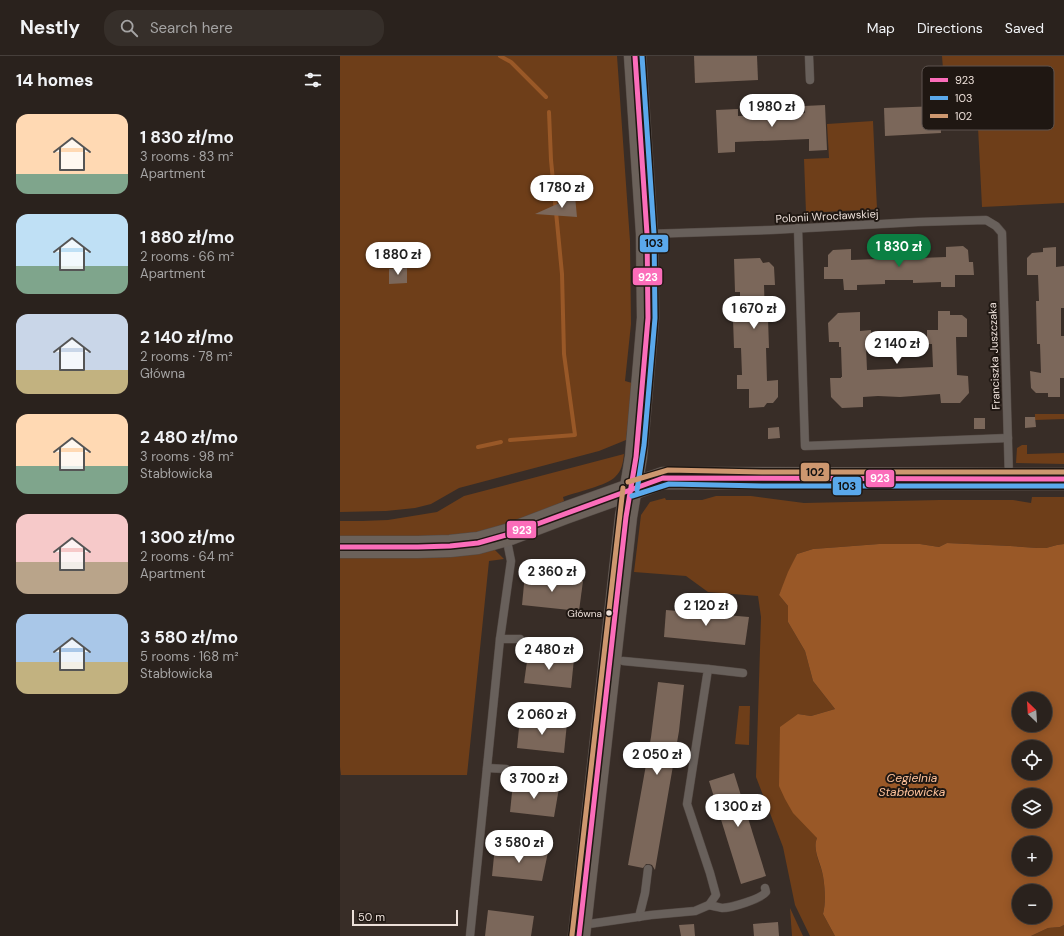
<!DOCTYPE html>
<html lang="en">
<head>
<meta charset="utf-8">
<style>
	:root { --surface:#2a221d; --page:#362f2a; --text:#f1f3f6; --muted:#a5a4a4; --line:#463f3b; --accent:#0b8043 }
	body { margin:0; font-family:"DM Sans",sans-serif; background:var(--page); color:var(--text); height:100vh; display:flex; flex-direction:column; font-size:15px; white-space:nowrap }
	* { box-sizing:border-box; margin:0 }
	p { font-size:13px; color:var(--muted) }
	.icon { flex:none; width:22px; height:22px; fill:none; stroke:currentColor; stroke-width:2; stroke-linecap:round; stroke-linejoin:round }
	.map { position:relative; flex:1; overflow:hidden }
	.drawer { display:flex; flex-direction:column; background:var(--surface); width:340px }
	.drawer>* { flex:none }
	.needle { width:26px; rotate:335deg }
	.controls { position:absolute; left:672px; top:636px; display:grid; gap:8px }
	.controls a { display:grid; place-items:center; width:40px; height:40px; border-radius:50%; background:var(--surface); box-shadow:0 2px 10px #0003,0 0 0 1px var(--line); font-size:20px }
	.scale { position:absolute; left:12px; bottom:10px; width:106px; box-sizing:border-box; padding-left:4px; border:2px solid #ede0d9; border-top:0; font-size:11px; line-height:14px; white-space:nowrap; color:#ede0d9; -webkit-text-stroke:3px #1f1712; paint-order:stroke }
	.price { position:absolute; translate:-50% -34px; padding:0 9px; border-radius:14px; background:#fff; color:#222; font-size:13px; line-height:26px; filter:drop-shadow(0 1px 2px #0008) }
	.price::after { content:''; position:absolute; left:50%; top:24px; width:12px; height:9px; margin-left:-6px; background:inherit; clip-path:polygon(0 0,100% 0,50% 100%) }
	.price.active { background:var(--accent); color:#fff }
	ul { padding:0; list-style:none }
	li { display:flex; align-items:center; gap:12px; height:100px; padding:0 16px }
	li span { display:grid; place-items:center; flex:none; width:112px; height:80px; border-radius:12px; color:#555 }
	li>.icon { margin-inline-start:auto }
	span .icon { width:48px; height:48px; fill:#fffc; stroke-width:1 }
	li b { font-size:17px }
	h2 { display:flex; justify-content:space-between; align-items:center; height:48px; padding:0 16px; font-size:17px }
	header { display:flex; align-items:center; gap:24px; box-sizing:border-box; height:56px; padding:0 20px; background:var(--surface); border-bottom:1px solid var(--line) }
	header strong { font-size:19px }
	nav { display:flex; gap:22px; margin-inline-start:auto; font-size:14px }
	.search { width:280px; height:36px; background:var(--page); display:flex; align-items:center; gap:10px; box-sizing:border-box; padding:0 14px; border-radius:16px; color:var(--muted); font-size:15px }
	main { display:flex; flex:1; min-height:0 }
	.map>svg:first-child { display:block }
	.green { fill:#6e3e19 }
	.water { fill:#995827; fill-rule:evenodd }
	.lines { fill:none; stroke-linecap:round; stroke-linejoin:round }
	.stream { stroke:#995827; stroke-width:4 }
	.building { fill:#7b675a }
	.lane-casing { stroke:#544a45; stroke-width:9 }
	.secondary-casing { stroke:#544a45; stroke-width:23 }
	.lane { stroke:#68605b; stroke-width:8 }
	.secondary { stroke:#6b615a; stroke-width:22 }
	.bus-1-casing { stroke:#1f1712; stroke-width:8 }
	.bus-2-casing { stroke:#1f1712; stroke-width:8 }
	.bus-3-casing { stroke:#1f1712; stroke-width:8 }
	.bus-1 { stroke:#fb6dba; stroke-width:5 }
	.bus-2 { stroke:#5aa8eb; stroke-width:5 }
	.bus-3 { stroke:#cd976f; stroke-width:5 }
	.bus-dot { fill:#ede0d9; stroke:#1f1712; stroke-width:1.5 }
	.labels { text-anchor:middle; stroke-width:4; stroke-linejoin:round; paint-order:stroke }
	.bus-label { font-size:10px; fill:#ede0d9; stroke:#1f1712; text-anchor:end }
	.street-label { font-size:11px; fill:#ede0d9; stroke:#1f1712 }
	.water-label { font-size:12px; font-style:italic; fill:#ffc39c; stroke:#1f1712 }
	.key { fill:#1f1712; stroke:#5d534e; stroke-width:1 }
	.key-label { font-size:11px; fill:#ede0d9 }
	.line-badge { stroke:#1f1712; stroke-width:1.5 }
	.badge-label { font-size:11px; text-anchor:middle; font-weight:bold; fill:#fff }
	.pale-badge-label { font-size:11px; text-anchor:middle; font-weight:bold; fill:#111 }
</style>
</head>
<body>
<header>
<strong>Nestly</strong>
<div class="search"><svg class="icon" aria-label="search" viewBox="0 0 24 24"><circle cx="10" cy="10" r="6"/><path d="M15 15l6 6"/></svg>Search here</div>
<nav><a>Map</a><a>Directions</a><a>Saved</a></nav>
</header>
<main>
<section class="drawer">
<h2>14 homes<svg class="icon" aria-label="filters" viewBox="0 0 24 24"><path d="M4 7h16M4 17h16"/><circle cx="9" cy="7" r="2"/><circle cx="15" cy="17" r="2"/></svg></h2>
<ul>
<li><span style="background:linear-gradient(#ffd9b3 75%,#7fa58c 0)"><svg class="icon" aria-label="home" viewBox="0 0 24 24"><path d="M3 11l9-7 9 7M6 9v11h12V9"/></svg></span><div><b>1 830 zł/mo</b><p>3 rooms · 83 m²</p><p>Apartment</p></div></li>
<li><span style="background:linear-gradient(#bfe0f5 65%,#7fa58c 0)"><svg class="icon" aria-label="home" viewBox="0 0 24 24"><path d="M3 11l9-7 9 7M6 9v11h12V9"/></svg></span><div><b>1 880 zł/mo</b><p>2 rooms · 66 m²</p><p>Apartment</p></div></li>
<li><span style="background:linear-gradient(#c9d6e8 70%,#c2b280 0)"><svg class="icon" aria-label="home" viewBox="0 0 24 24"><path d="M3 11l9-7 9 7M6 9v11h12V9"/></svg></span><div><b>2 140 zł/mo</b><p>2 rooms · 78 m²</p><p>Główna</p></div></li>
<li><span style="background:linear-gradient(#ffd9b3 65%,#7fa58c 0)"><svg class="icon" aria-label="home" viewBox="0 0 24 24"><path d="M3 11l9-7 9 7M6 9v11h12V9"/></svg></span><div><b>2 480 zł/mo</b><p>3 rooms · 98 m²</p><p>Stabłowicka</p></div></li>
<li><span style="background:linear-gradient(#f6c9c9 60%,#b9a48a 0)"><svg class="icon" aria-label="home" viewBox="0 0 24 24"><path d="M3 11l9-7 9 7M6 9v11h12V9"/></svg></span><div><b>1 300 zł/mo</b><p>2 rooms · 64 m²</p><p>Apartment</p></div></li>
<li><span style="background:linear-gradient(#a9c7e8 60%,#c2b280 0)"><svg class="icon" aria-label="home" viewBox="0 0 24 24"><path d="M3 11l9-7 9 7M6 9v11h12V9"/></svg></span><div><b>3 580 zł/mo</b><p>5 rooms · 168 m²</p><p>Stabłowicka</p></div></li>
</ul>
</section>
<div class="map">
<svg width="724" height="880" viewBox="0 0 724 880">
	<rect width="100%" height="100%" fill="#382d27"/>
	<g class="green">
		<polygon points="0,0 277,0 290,185 291,268 285,325 292,327 286,384 259,395 119,432 91,448 75,452 46,455 0,456"/>
		<polygon points="602,0 724,0 724,147 642,151 637,51 612,43 604,26"/>
		<polygon points="533,65 537,153 466,157 464,103 489,102 487,68"/>
		<polygon points="695,358 724,358 724,363 695,364"/>
		<polygon points="682,389 687,389 687,398 724,397 724,408 676,407 677,392"/>
		<path d="M284 398C283 406 282 415 275 421 268 429 234 437 223 441L224 445 154 478 0 485V465H22L48 464 97 456 124 440Z"/>
		<path d="M376 440H411L464 447 600 444H673L691 447 692 441H724V488L717 489 706 492H697L670 490 607 487 599 491 580 488H539L500 491 473 493 457 498 439 539 448 550V566L465 595 473 625 495 653 471 660 458 658 477 782C472 794 481 808 483 820 485 832 486 847 483 858L495 880H470L455 849 443 791 416 721 421 561 418 540 368 536 346 520 294 516 301 459 310 446 325 442 326 444H362Z"/>
		<polygon points="152,491 164,503 149,505 127,719 1,719 0,711 0,497"/>
		<polygon points="399,650 410,650 409,689 395,688"/>
		<polygon points="450,852 463,880 452,880"/>
		<polygon points="724,869 724,880 691,880 708,872 720,871"/>
	</g>
	<path class="water" d="M607 487 670 490 697 492H706L717 489 724 488V869L720 871 708 872 691 880H495L483 858C486 847 485 832 483 820 481 807 472 794 477 782L453 757 445 743 439 730 440 671 458 658 471 660 495 653 473 625 465 595 448 566V550L439 539 448 516 457 498 473 493 500 491 539 488H580L599 491ZM679 643H705V669H679ZM679 691H705V717H679ZM679 739H705V765H679ZM679 787H705V813H679ZM679 835H705V861H679Z"/>
	<g class="lines">
		<g class="stream">
			<polyline points="160,0 171,6 206,41"/>
			<polyline points="170,384 235,379 224,298 222,218 211,104 209,56"/>
			<polyline points="138,391 161,386"/>
		</g>
	</g>
	<g class="building">
		<polygon points="354,0 417,0 418,24 355,27"/>
		<polygon points="485,49 487,94 469,95 469,83 395,86 395,96 378,97 376,54 398,53 398,60 419,59 429,51 434,51 444,58 465,57 464,50"/>
		<polygon points="600,50 601,77 545,80 544,52"/>
		<polygon points="235,140 237,161 195,158"/>
		<polygon points="623,190 628,194 629,206 633,206 634,219 615,219 615,231 601,231 601,226 573,227 573,224 545,224 545,228 517,229 517,234 504,234 503,223 484,223 484,211 488,211 488,199 493,194 511,193 511,204 537,203 537,200 580,199 580,202 606,201 606,191"/>
		<polygon points="716,191 716,211 724,210 724,252 721,252 721,280 724,280 724,322 720,322 720,341 708,341 708,337 696,337 691,332 690,315 701,317 700,288 697,288 696,245 699,245 698,219 687,219 687,202 692,197 703,196 703,192"/>
		<polygon points="420,202 423,207 429,206 434,211 435,229 424,229 425,262 428,262 429,292 426,292 427,325 438,324 438,341 433,347 427,347 424,351 409,352 409,333 397,333 397,319 402,319 401,292 394,292 393,263 400,262 400,236 395,236 394,203"/>
		<polygon points="67,212 67,227 49,228 49,213"/>
		<polygon points="598,255 610,255 610,259 622,259 627,263 627,281 616,281 617,319 628,320 629,337 620,347 601,347 600,338 560,341 538,340 523,341 523,351 502,352 491,341 490,322 501,322 501,321 502,321 501,291 499,291 499,286 489,286 488,267 498,257 520,256 520,275 531,274 532,291 526,291 527,314 593,311 592,288 587,288 587,274 598,274"/>
		<polygon points="685,361 695,361 696,371 685,372"/>
		<rect x="634" y="362" width="11" height="11"/>
		<polygon points="439,371 440,382 428,383 428,372"/>
		<polygon points="185,518 243,525 239,555 182,549"/>
		<polygon points="326,554 409,561 405,589 324,581"/>
		<polygon points="188,598 234,603 231,632 184,627"/>
		<polygon points="318,626 344,629 339,675 315,814 312,809 309,808 306,808 303,812 288,809 311,681"/>
		<polygon points="180,662 227,667 224,697 177,692"/>
		<polygon points="394,717 426,820 401,828 369,725"/>
		<polygon points="173,727 219,732 214,761 170,756"/>
		<polygon points="155,790 208,796 202,825 152,820"/>
		<polygon points="148,854 194,860 191,880 145,880"/>
		<polygon points="438,866 439,880 414,880 413,868"/>
		<polygon points="354,868 355,880 341,880 339,869"/>
	</g>
	<g class="lines">
		<defs>
			<g id="lane">
				<polyline points="469,0 470,24"/>
				<polyline points="458,172 465,390 668,382"/>
				<polyline points="308,178 431,174 578,166 646,164 656,170 662,177 669,422"/>
				<polyline points="160,583 180,583"/>
				<polyline points="368,613 403,617"/>
				<polyline points="147,712 166,713"/>
				<path d="M369 849C373 850 378 851 382 852 391 852 421 843 426 836L425 832"/>
				<polyline points="299,861 305,837 308,813"/>
				<polyline points="242,869 311,859 355,855 369,849 376,839 370,817 347,748 368,613 283,605"/>
				<polyline points="130,880 160,583 171,505 166,480"/>
			</g>
			<g id="secondary">
				<polyline points="0,491 78,491 110,490 138,487 170,478 225,457 323,422 724,423"/>
				<polyline points="239,880 286,461 296,401 308,262 307,178 295,0"/>
			</g>
		</defs>
		<use href="#lane" class="lane-casing"/>
		<use href="#secondary" class="secondary-casing"/>
		<use href="#lane" class="lane"/>
		<use href="#secondary" class="secondary"/>
		<defs>
			<g id="bus-1">
				<polyline points="0,491 78,491 110,490 138,487 170,478 323,422 724,423"/>
				<polyline points="239,880 286,461 296,401 308,262 307,178 295,0"/>
			</g>
			<g id="bus-2">
				<polyline points="297,434 304,389 315,262 314,178 302,0"/>
				<polyline points="292,440 329,428 422,430 724,430"/>
			</g>
			<g id="bus-3">
				<polyline points="288,426 328,414 422,416 724,416"/>
				<polyline points="232,879 283,432"/>
			</g>
		</defs>
		<use href="#bus-1" class="bus-1-casing"/>
		<use href="#bus-2" class="bus-2-casing"/>
		<use href="#bus-3" class="bus-3-casing"/>
		<use href="#bus-1" class="bus-1"/>
		<use href="#bus-2" class="bus-2"/>
		<use href="#bus-3" class="bus-3"/>
	</g>
	<circle class="bus-dot" cx="269" cy="557" r="3.5"/>
	<g class="labels">
		<g class="bus-label">
			<text x="262" y="561">Główna</text>
		</g>
		<g class="street-label">
			<text transform="translate(487 160) rotate(-3)" y="4">Polonii Wrocławskiej</text>
			<text transform="translate(654 300) rotate(-92)" y="4">Franciszka Juszczaka</text>
		</g>
		<g class="water-label">
			<text x="572" y="726">Cegielnia<tspan x="572" dy="14">Stabłowicka</tspan></text>
		</g>
	</g>
	<rect x="582" y="10" width="132" height="64" rx="6" class="key"/>
	<rect x="590" y="22" width="18" height="4" fill="#fb6dba"/>
	<rect x="590" y="40" width="18" height="4" fill="#5aa8eb"/>
	<rect x="590" y="58" width="18" height="4" fill="#cd976f"/>
	<g class="key-label">
		<text x="615" y="28">923</text>
		<text x="615" y="46">103</text>
		<text x="615" y="64">102</text>
	</g>
	<g class="line-badge">
		<rect x="299" y="178" width="30" height="19" rx="4" fill="#5aa8eb"/>
		<rect x="292" y="211" width="31" height="19" rx="4" fill="#fb6dba"/>
		<rect x="460" y="406" width="30" height="20" rx="4" fill="#cd976f"/>
		<rect x="525" y="413" width="30" height="19" rx="4" fill="#fb6dba"/>
		<rect x="492" y="420" width="30" height="20" rx="4" fill="#5aa8eb"/>
		<rect x="166" y="464" width="31" height="19" rx="4" fill="#fb6dba"/>
	</g>
	<g class="badge-label">
		<text x="308" y="225">923</text>
		<text x="540" y="426">923</text>
		<text x="182" y="478">923</text>
	</g>
	<g class="pale-badge-label">
		<text x="314" y="191">103</text>
		<text x="475" y="420">102</text>
		<text x="507" y="434">103</text>
	</g>
</svg>
<div class="controls">
<a><svg class="needle" viewBox="-14 -14 28 28"><path d="M0-13l5 13h-10z" fill="#e53935"/><path d="M0 13l5-13h-10z" fill="#a5a4a4"/></svg></a>
<a><svg class="icon" aria-label="locate" viewBox="0 0 24 24"><circle cx="12" cy="12" r="6"/><path d="M12 2v4M12 18v4M2 12h4M18 12h4"/></svg></a>
<a><svg class="icon" aria-label="layers" viewBox="0 0 24 24"><path d="M12 4l9 5-9 5-9-5zM3 14l9 5 9-5"/></svg></a>
<a>+</a>
<a>−</a>
</div>
<div class="scale">50 m</div>
<b class="price" style="left:432px;top:72px">1 980 zł</b>
<b class="price" style="left:222px;top:153px">1 780 zł</b>
<b class="price active" style="left:559px;top:212px">1 830 zł</b>
<b class="price" style="left:58px;top:220px">1 880 zł</b>
<b class="price" style="left:414px;top:274px">1 670 zł</b>
<b class="price" style="left:557px;top:309px">2 140 zł</b>
<b class="price" style="left:212px;top:537px">2 360 zł</b>
<b class="price" style="left:366px;top:571px">2 120 zł</b>
<b class="price" style="left:209px;top:615px">2 480 zł</b>
<b class="price" style="left:202px;top:680px">2 060 zł</b>
<b class="price" style="left:317px;top:720px">2 050 zł</b>
<b class="price" style="left:194px;top:744px">3 700 zł</b>
<b class="price" style="left:398px;top:772px">1 300 zł</b>
<b class="price" style="left:179px;top:808px">3 580 zł</b>
</div>
</main>
</body>
</html>
